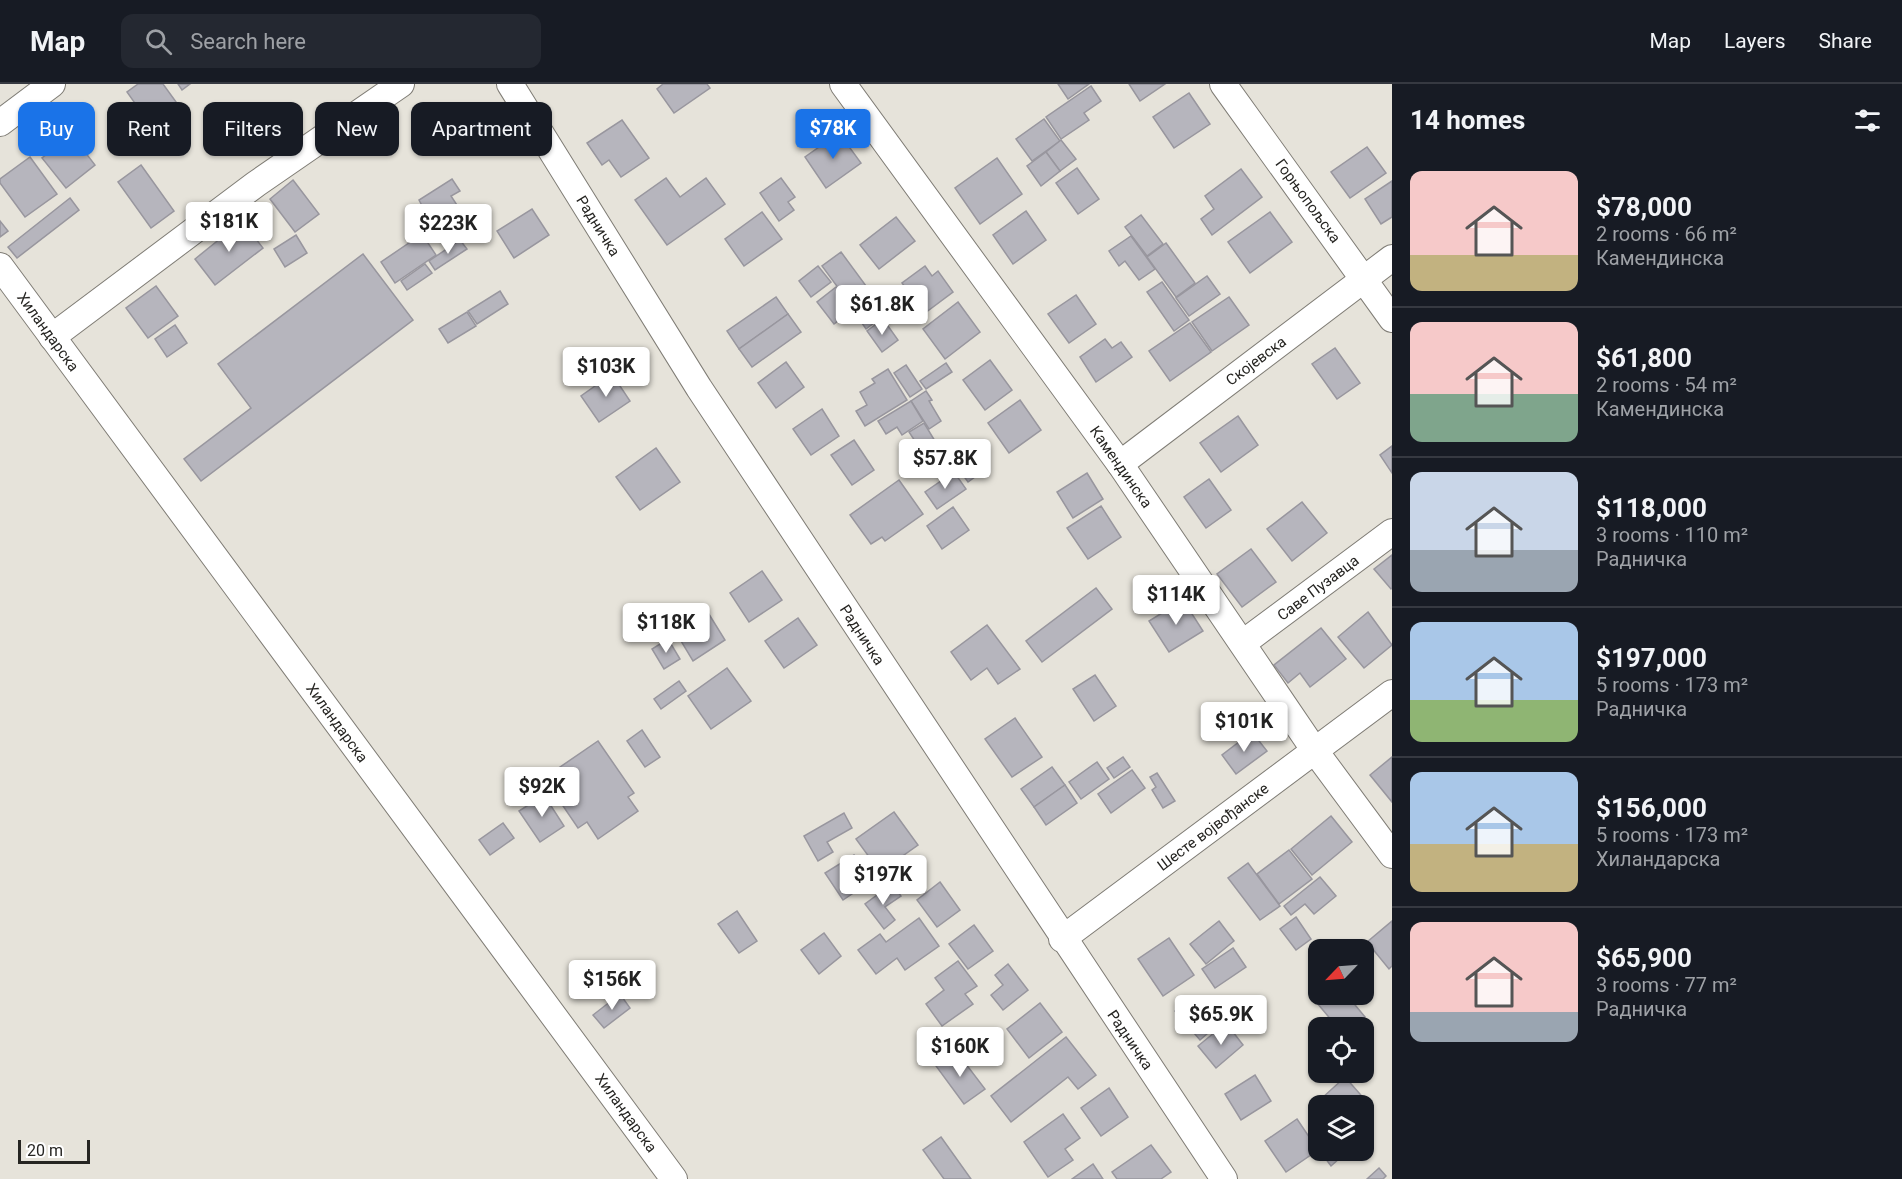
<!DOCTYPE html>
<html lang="en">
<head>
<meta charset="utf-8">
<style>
	:root { --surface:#171b24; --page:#242831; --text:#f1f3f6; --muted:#9ea1a6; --line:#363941; --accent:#1a73e8 }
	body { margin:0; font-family:Roboto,sans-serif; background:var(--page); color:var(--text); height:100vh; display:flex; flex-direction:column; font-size:22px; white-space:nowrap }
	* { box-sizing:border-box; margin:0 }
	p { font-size:20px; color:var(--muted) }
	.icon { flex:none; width:33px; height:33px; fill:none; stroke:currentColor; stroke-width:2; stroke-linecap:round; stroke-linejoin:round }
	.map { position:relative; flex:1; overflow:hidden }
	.drawer { display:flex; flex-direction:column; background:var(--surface); width:510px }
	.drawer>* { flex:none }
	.top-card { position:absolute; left:18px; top:18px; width:570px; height:54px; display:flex; gap:12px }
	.needle { width:39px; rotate:245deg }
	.buttons { position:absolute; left:1308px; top:855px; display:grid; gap:12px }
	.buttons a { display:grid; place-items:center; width:66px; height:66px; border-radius:12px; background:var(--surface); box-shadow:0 2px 4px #0004; font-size:30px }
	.scale { position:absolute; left:18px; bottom:15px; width:72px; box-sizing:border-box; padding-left:6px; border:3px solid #262522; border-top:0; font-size:16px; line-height:21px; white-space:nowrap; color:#262522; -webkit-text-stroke:4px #fff; paint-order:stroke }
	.price { position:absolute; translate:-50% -51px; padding:0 14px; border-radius:6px; background:#fff; color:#222; font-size:20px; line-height:39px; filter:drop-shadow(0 2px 3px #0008) }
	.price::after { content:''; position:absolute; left:50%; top:36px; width:18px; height:14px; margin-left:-9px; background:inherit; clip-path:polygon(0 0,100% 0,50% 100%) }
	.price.on { background:var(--accent); color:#fff }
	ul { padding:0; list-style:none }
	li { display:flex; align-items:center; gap:18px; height:150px; padding:0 18px }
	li+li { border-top:2px solid var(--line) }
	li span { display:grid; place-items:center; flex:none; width:168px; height:120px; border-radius:12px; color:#555 }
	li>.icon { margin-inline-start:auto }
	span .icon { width:72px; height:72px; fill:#fffc; stroke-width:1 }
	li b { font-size:26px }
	h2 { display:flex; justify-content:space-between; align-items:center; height:72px; padding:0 18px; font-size:26px }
	.pill { padding:0 21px; border-radius:12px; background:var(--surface); box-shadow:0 2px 4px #0004; font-size:21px; line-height:54px }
	.pill.on { background:var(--accent); color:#fff }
	header { display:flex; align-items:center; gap:36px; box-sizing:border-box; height:84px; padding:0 30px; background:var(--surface); border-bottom:2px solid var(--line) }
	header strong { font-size:28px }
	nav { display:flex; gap:33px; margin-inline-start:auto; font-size:21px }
	.search { width:420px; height:54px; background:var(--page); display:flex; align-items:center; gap:15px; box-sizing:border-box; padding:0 21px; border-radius:12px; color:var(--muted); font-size:22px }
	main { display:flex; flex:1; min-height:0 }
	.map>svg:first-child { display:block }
	.building { fill:#b6b5bd; stroke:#98969e; stroke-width:1.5 }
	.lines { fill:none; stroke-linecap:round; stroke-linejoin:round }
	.minor-casing { stroke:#7f7c75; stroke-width:28 }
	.minor { stroke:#fff; stroke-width:26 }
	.labels { text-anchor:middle; stroke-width:4.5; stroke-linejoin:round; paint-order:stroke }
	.street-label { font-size:15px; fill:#262522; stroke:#fff }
</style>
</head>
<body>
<header>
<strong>Map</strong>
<div class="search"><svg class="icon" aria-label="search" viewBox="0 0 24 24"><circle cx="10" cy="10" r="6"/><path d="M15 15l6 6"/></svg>Search here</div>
<nav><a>Map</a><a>Layers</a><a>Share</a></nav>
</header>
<main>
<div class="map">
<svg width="1392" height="1095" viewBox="0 0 1392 1095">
	<rect width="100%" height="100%" fill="#e6e3da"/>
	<g class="building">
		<polygon points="138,0 163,0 179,22 151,42 127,8"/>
		<polygon points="178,0 190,0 182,6"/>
		<polygon points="663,0 707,0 710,4 674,29 657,5"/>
		<polygon points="1058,0 1089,0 1068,15"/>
		<polygon points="1129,0 1165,0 1140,17"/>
		<polygon points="1091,2 1101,17 1084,29 1089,36 1061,55 1046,33"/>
		<polygon points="1189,9 1210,40 1174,64 1153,33"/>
		<polygon points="1044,35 1060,57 1032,77 1016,55"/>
		<polygon points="622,36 649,74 621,93 609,76 602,81 587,59"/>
		<polygon points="839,49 861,79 826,104 805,73"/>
		<polygon points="72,51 95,81 66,104 42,74"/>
		<polygon points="1061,56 1076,75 1060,87 1046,68"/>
		<polygon points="1367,63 1386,89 1350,114 1331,88"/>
		<polygon points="1046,68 1060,87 1041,102 1027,82"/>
		<polygon points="30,73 57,110 25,133 0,99 0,95"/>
		<polygon points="997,74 1022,110 980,140 955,104"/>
		<polygon points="141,81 174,127 151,144 118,98"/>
		<polygon points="1077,84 1099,115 1078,130 1056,99"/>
		<polygon points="1241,85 1262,113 1212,151 1201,135 1214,125 1205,112"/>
		<polygon points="666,94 680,113 706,94 725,120 667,161 635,116"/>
		<polygon points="781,94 795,113 788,118 794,126 779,137 760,109"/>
		<polygon points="452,95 460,107 451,112 468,138 440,155 419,116"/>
		<polygon points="293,96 319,130 295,148 270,115"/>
		<polygon points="1392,97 1392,133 1381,140 1365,115"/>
		<polygon points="70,114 79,126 17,174 8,163"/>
		<polygon points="532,125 549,151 514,174 497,147"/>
		<polygon points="1026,127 1046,156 1013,180 993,151"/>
		<polygon points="762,128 782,155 744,182 725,155"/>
		<polygon points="1270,128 1292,158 1250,189 1228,158"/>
		<polygon points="1141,131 1163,160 1147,172 1125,143"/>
		<polygon points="896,133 915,157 879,185 860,161"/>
		<polygon points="0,137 8,147 0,153"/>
		<polygon points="242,137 263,164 215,201 195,175"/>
		<polygon points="422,150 436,171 395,199 381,178"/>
		<polygon points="296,151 307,169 285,183 274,165"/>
		<polygon points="1131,152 1155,185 1139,196 1125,177 1119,182 1109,167"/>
		<polygon points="460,156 467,165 435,186 429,177"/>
		<polygon points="1166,159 1195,199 1176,213 1147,173"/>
		<polygon points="841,168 872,210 853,224 822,182"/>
		<polygon points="363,170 413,236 201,397 184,375 251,324 218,280"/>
		<polygon points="425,180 432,189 407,206 401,197"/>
		<polygon points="818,182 831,198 811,213 799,197"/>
		<polygon points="925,182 932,192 938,187 953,208 921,232 909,217 913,214 902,199"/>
		<polygon points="1207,192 1220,210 1189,232 1176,214"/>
		<polygon points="1162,198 1189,236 1174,247 1147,208"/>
		<polygon points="156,202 178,232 148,254 126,224"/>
		<polygon points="836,203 853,226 834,240 817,218"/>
		<polygon points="500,207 508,220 477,240 468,227"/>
		<polygon points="877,208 891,226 866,245 853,226"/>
		<polygon points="1076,211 1096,240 1069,259 1048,230"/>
		<polygon points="776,213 788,230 739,265 727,247"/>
		<polygon points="1229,213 1249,241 1212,267 1192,238"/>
		<polygon points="958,218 980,248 945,275 923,245"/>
		<polygon points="467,228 476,242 448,259 439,245"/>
		<polygon points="788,230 801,248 752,283 739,265"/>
		<polygon points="883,235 898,256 882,268 867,247"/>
		<polygon points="1190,239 1211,268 1170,297 1149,267"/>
		<polygon points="175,241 187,259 167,273 155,255"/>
		<polygon points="1105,255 1112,264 1121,258 1132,273 1096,298 1080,273"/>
		<polygon points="1335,264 1360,299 1337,315 1312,280"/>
		<polygon points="990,276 1012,306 985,326 963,296"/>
		<polygon points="786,278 804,303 776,324 758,299"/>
		<polygon points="946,279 952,288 926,305 920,297"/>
		<polygon points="906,281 922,305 910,313 894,289"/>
		<polygon points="888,285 907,316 865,342 856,327 867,321 860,308 875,299 872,295"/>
		<polygon points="612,290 630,317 599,338 581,312"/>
		<polygon points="926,307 932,316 929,317 941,337 929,345 911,317"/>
		<polygon points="1020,316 1041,346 1009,369 988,339"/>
		<polygon points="911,317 923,337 902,351 897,343 886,350 878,337"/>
		<polygon points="822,325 839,352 811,371 793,345"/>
		<polygon points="1238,332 1258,361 1221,388 1200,359"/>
		<polygon points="924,339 938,362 924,371 909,348"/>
		<polygon points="854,356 874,386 852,401 831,371"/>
		<polygon points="1392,362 1392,389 1380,371"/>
		<polygon points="656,364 680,398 640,426 616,393"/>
		<polygon points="970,368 983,387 968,398 954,379"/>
		<polygon points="954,388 966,405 937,425 925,408"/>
		<polygon points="1087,389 1103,415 1073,434 1057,408"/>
		<polygon points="1209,395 1231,426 1206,444 1184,413"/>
		<polygon points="899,396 923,430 885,457 882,453 871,460 850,431"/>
		<polygon points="1302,418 1327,449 1292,477 1267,445"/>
		<polygon points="1101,422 1121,453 1088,475 1067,444"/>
		<polygon points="953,423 969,446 942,465 927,442"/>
		<polygon points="1251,465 1276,498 1242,523 1217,490"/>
		<polygon points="1392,471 1392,504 1391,505 1374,485"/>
		<polygon points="762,487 782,516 749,538 730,509"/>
		<polygon points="1096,504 1112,525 1042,578 1026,557"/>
		<polygon points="1183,516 1203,547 1169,568 1149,537"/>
		<polygon points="707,527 725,556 693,577 675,547"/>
		<polygon points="1368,528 1392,561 1364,584 1338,553"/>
		<polygon points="798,534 817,561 784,584 765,557"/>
		<polygon points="987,541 1020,585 998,600 987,584 971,596 951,568"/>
		<polygon points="1321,544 1346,575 1310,603 1300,589 1288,599 1274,581"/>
		<polygon points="668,555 680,575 664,585 652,565"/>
		<polygon points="727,584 751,617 711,645 688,612"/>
		<polygon points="1095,591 1116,622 1094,637 1073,605"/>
		<polygon points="679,597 686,607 661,625 654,615"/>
		<polygon points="1015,634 1042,673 1012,693 985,655"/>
		<polygon points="642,646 660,673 645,683 627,657"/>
		<polygon points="1252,648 1267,667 1236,690 1222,671"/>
		<polygon points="598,657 634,709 628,713 638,727 598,755 587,738 578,744 544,694"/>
		<polygon points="1123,673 1130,683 1114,694 1107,684"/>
		<polygon points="1392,673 1392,718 1370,691"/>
		<polygon points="1097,678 1109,695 1081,715 1069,698"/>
		<polygon points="1052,683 1065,701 1034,723 1021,705"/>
		<polygon points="1132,686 1145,704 1111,729 1098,710"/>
		<polygon points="1157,689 1175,717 1163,724 1152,706 1156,703 1150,693"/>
		<polygon points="1065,701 1077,719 1046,741 1034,723"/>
		<polygon points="544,711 564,742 540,758 519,727"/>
		<polygon points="894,728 918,761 880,788 856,755"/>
		<polygon points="844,729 852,744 827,758 833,768 818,777 804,752"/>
		<polygon points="1331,732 1352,758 1312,791 1291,765"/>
		<polygon points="503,739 514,754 490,771 479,756"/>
		<polygon points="1289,766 1312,795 1279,820 1257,790"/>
		<polygon points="854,771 871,797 843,816 825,789"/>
		<polygon points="1248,779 1280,822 1260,836 1228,794"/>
		<polygon points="1320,793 1336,812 1314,830 1305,820 1291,831 1284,822"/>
		<polygon points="940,798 960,826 937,843 917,816"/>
		<polygon points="892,800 901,812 885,823 895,836 884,845 865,820"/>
		<polygon points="737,827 757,857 739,869 718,840"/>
		<polygon points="1296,833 1311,855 1296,866 1280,845"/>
		<polygon points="919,834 939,862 905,886 897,874 876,890 858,866 880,850 886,858"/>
		<polygon points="1219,837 1234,857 1206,880 1190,860"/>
		<polygon points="1392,837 1392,882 1389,885 1367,858"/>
		<polygon points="974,841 993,867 968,885 949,860"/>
		<polygon points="824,849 841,872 819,890 801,866"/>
		<polygon points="1169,854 1194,891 1163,912 1138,875"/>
		<polygon points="1233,864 1246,883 1215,904 1202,885"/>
		<polygon points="958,877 977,902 965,910 973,920 942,942 926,920 944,906 935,894"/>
		<polygon points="1008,880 1028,906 1003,926 991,911 1003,901 995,891"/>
		<polygon points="1318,908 1318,910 1346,910 1365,933 1353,944 1338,944 1312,913"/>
		<polygon points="620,910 630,924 604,944 593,931"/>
		<polygon points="1186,917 1200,934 1213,923 1223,936 1200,956 1175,927"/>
		<polygon points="1040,919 1062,948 1029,974 1007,945"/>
		<polygon points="1226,939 1243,961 1216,984 1198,962"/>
		<polygon points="1066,953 1096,991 1078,1005 1068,993 1011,1038 991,1012"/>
		<polygon points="956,967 985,1005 964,1020 936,982"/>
		<polygon points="1255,991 1271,1017 1241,1036 1225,1010"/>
		<polygon points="1345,993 1367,1018 1364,1022 1327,1022 1321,1015"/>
		<polygon points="1109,1004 1128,1033 1101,1052 1081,1024"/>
		<polygon points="1063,1030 1080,1054 1065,1065 1073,1076 1048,1093 1024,1058"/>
		<polygon points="1297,1035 1318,1066 1286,1088 1265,1057"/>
		<polygon points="941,1053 971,1095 944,1095 923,1066"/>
		<polygon points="1151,1061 1171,1088 1161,1095 1117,1095 1112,1088"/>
		<polygon points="1319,1066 1349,1066 1331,1082"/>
		<polygon points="1093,1080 1103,1095 1072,1095"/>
		<polygon points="1379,1084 1386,1092 1383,1095 1367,1095"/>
	</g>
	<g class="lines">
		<defs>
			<g id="minor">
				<polyline points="510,0 699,304 1224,1095"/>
				<polyline points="843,0 1120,380 1315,667 1392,771"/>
				<polyline points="1223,0 1392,235"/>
				<polyline points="0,39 52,0"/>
				<polyline points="0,182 674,1095"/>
				<polyline points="52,253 256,100 401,0"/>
				<polyline points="1120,380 1392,174"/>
				<polyline points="1243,559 1392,448"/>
				<polyline points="1062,855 1392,609"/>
			</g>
		</defs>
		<use href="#minor" class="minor-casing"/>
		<use href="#minor" class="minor"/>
	</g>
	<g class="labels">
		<g class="street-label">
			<text transform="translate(1308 117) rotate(54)" y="5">Горњопољска</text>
			<text transform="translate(598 142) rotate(58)" y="5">Радничка</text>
			<text transform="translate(48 248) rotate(54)" y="5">Хиландарска</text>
			<text transform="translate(1256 277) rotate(-37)" y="5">Скојевска</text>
			<text transform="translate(1121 383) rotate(55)" y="5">Камендинска</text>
			<text transform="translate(1318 504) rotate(-37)" y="5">Саве Пузавца</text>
			<text transform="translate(862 551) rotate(57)" y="5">Радничка</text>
			<text transform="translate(337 639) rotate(54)" y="5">Хиландарска</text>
			<text transform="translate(1213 743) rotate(-37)" y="5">Шесте војвођанске</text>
			<text transform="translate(1130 956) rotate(56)" y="5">Радничка</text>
			<text transform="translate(626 1029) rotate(54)" y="5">Хиландарска</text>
		</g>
	</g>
</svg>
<div class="buttons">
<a><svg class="needle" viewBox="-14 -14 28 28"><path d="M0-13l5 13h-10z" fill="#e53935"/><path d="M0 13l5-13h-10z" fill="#9ea1a6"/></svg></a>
<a><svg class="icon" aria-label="locate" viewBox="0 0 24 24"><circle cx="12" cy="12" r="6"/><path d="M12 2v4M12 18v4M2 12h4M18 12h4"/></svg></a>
<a><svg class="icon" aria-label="layers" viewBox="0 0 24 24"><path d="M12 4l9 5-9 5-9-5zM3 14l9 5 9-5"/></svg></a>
</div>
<div class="scale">20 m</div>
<b class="price on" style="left:833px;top:76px">$78K</b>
<b class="price" style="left:229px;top:169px">$181K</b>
<b class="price" style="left:448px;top:171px">$223K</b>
<b class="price" style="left:882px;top:252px">$61.8K</b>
<b class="price" style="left:606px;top:314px">$103K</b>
<b class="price" style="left:945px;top:406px">$57.8K</b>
<b class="price" style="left:1176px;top:542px">$114K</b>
<b class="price" style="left:666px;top:570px">$118K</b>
<b class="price" style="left:1244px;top:669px">$101K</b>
<b class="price" style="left:542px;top:734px">$92K</b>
<b class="price" style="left:883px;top:822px">$197K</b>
<b class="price" style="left:612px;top:927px">$156K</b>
<b class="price" style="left:1221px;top:962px">$65.9K</b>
<b class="price" style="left:960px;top:994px">$160K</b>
<div class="top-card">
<a class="pill on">Buy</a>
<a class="pill">Rent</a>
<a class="pill">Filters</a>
<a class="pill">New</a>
<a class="pill">Apartment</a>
</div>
</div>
<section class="drawer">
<h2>14 homes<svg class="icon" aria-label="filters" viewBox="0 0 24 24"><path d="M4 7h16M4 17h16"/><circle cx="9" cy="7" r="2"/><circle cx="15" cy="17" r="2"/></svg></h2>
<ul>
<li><span style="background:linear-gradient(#f6c9c9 70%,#c2b280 0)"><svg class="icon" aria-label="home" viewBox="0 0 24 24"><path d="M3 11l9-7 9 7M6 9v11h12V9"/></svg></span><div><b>$78,000</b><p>2 rooms · 66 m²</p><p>Камендинска</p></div></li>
<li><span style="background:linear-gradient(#f6c9c9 60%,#7fa58c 0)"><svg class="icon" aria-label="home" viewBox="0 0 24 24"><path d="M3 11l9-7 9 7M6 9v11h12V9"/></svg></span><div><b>$61,800</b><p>2 rooms · 54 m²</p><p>Камендинска</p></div></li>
<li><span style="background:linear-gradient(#c9d6e8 65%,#9aa5b1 0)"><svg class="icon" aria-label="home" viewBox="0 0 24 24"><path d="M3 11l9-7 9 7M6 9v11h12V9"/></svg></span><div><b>$118,000</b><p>3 rooms · 110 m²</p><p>Радничка</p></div></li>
<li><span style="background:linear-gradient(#a9c7e8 65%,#8fb573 0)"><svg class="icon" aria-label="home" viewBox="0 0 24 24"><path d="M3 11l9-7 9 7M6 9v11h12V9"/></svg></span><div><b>$197,000</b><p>5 rooms · 173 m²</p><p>Радничка</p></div></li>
<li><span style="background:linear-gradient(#a9c7e8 60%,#c2b280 0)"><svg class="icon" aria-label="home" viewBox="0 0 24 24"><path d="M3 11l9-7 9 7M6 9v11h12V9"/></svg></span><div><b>$156,000</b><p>5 rooms · 173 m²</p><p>Хиландарска</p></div></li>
<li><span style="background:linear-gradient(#f6c9c9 75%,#9aa5b1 0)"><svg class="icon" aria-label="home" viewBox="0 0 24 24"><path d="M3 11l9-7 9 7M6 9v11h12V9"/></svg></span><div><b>$65,900</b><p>3 rooms · 77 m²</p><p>Радничка</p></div></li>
</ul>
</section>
</main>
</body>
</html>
